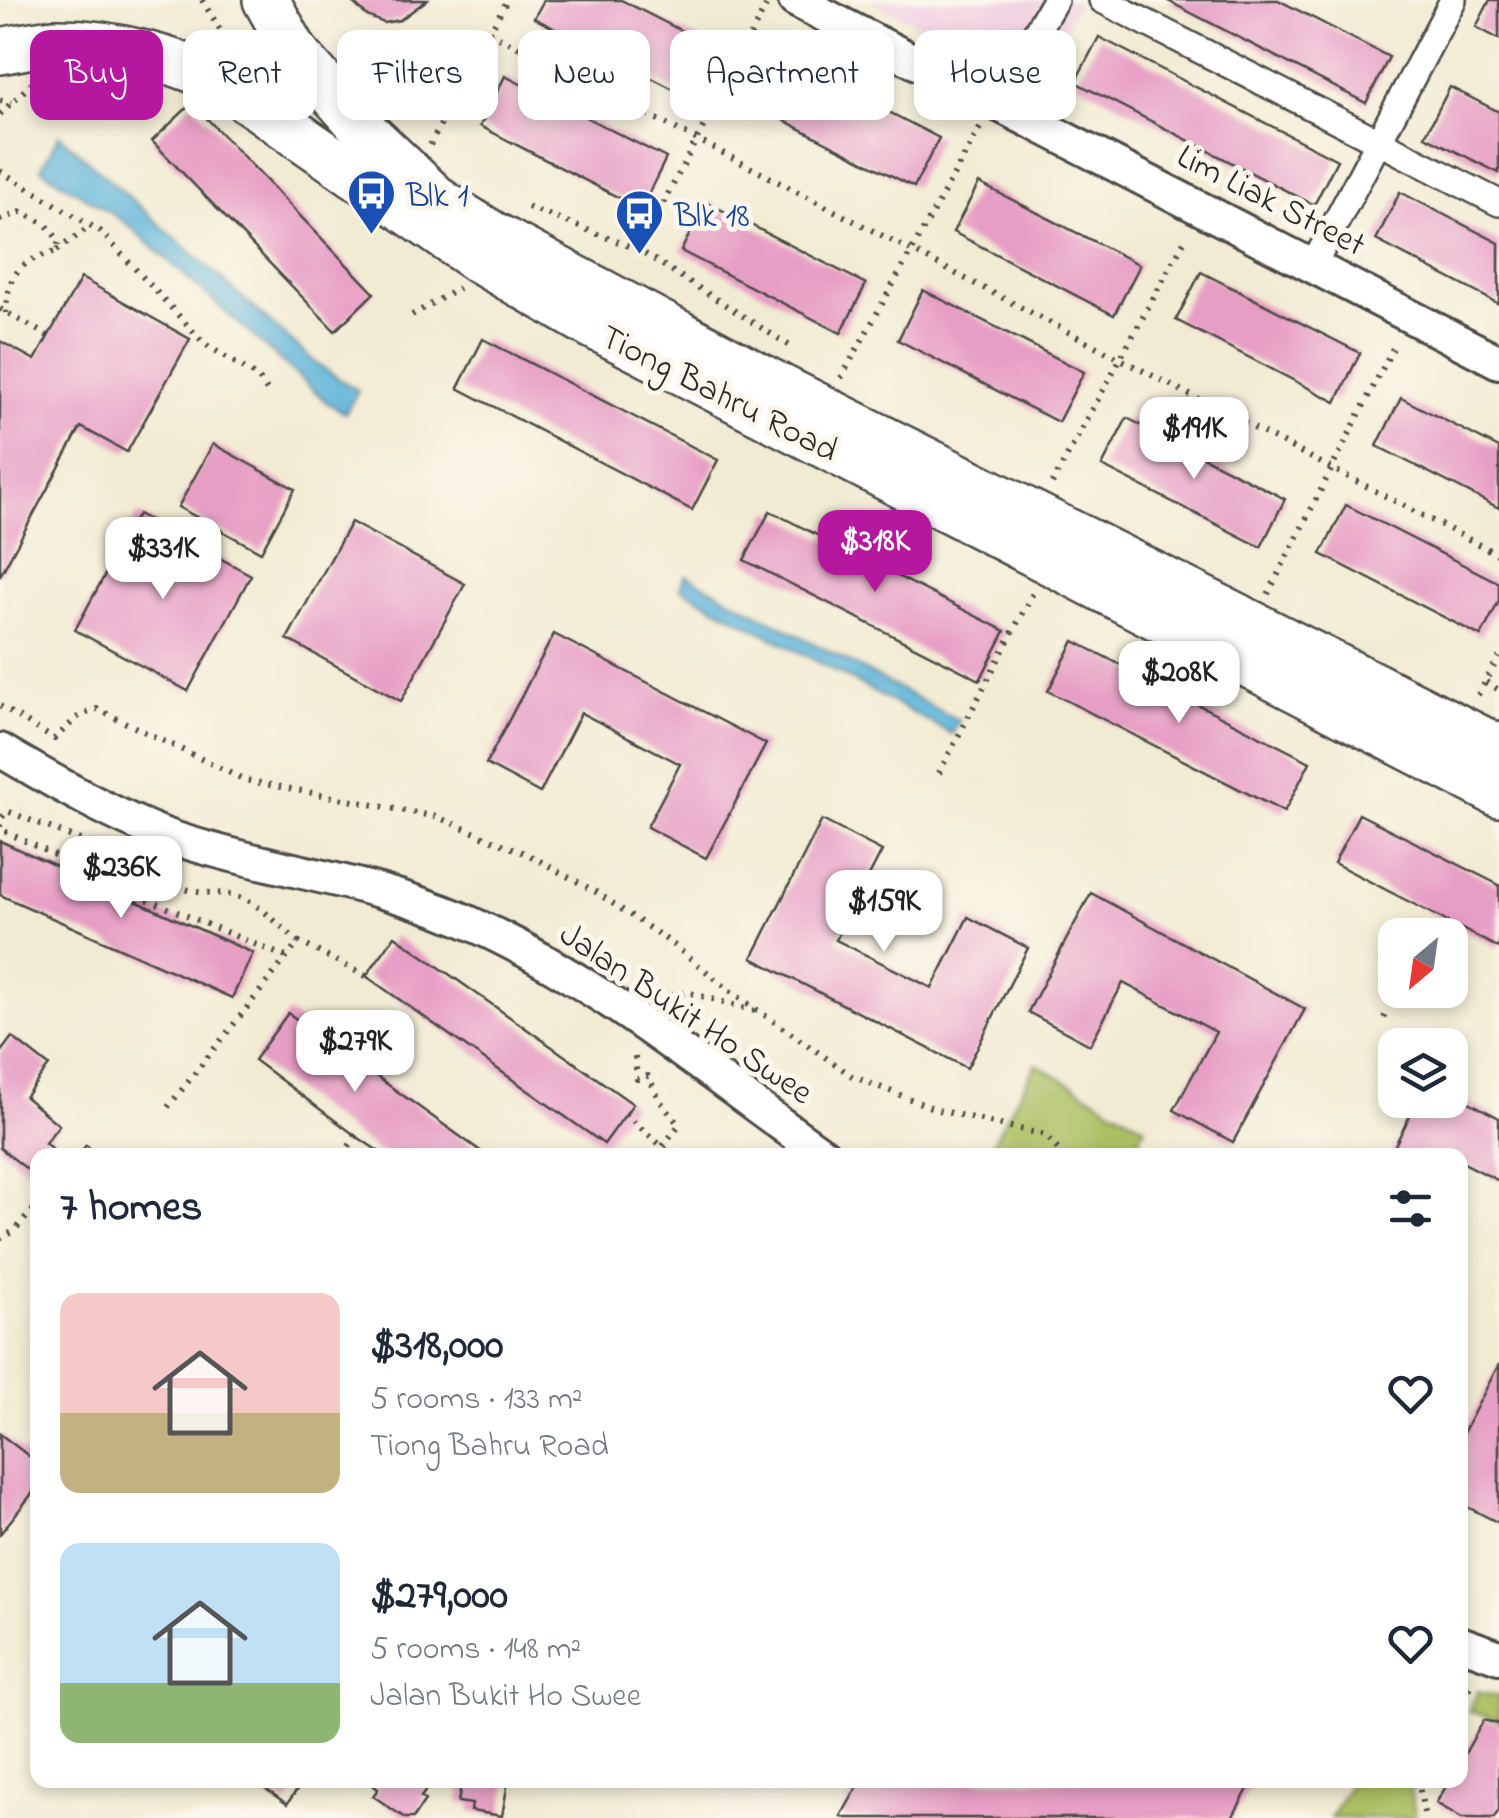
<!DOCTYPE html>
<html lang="en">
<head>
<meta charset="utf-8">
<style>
	:root { --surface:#fff; --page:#f6f6f7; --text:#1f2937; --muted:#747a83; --accent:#b5179e }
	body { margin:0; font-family:"Indie Flower",sans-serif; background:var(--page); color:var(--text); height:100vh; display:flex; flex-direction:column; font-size:38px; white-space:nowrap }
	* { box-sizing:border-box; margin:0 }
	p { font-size:32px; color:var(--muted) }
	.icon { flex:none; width:55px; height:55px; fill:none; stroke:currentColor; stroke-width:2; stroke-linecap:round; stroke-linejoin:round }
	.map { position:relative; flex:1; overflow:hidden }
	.details { position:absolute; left:30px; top:1148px; width:1438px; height:640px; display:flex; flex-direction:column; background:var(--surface); border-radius:20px; box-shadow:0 5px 15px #0003 }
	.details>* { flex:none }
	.top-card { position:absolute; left:30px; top:30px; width:1440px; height:90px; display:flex; gap:20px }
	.needle { width:65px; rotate:209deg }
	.fabs { position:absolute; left:1378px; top:918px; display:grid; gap:20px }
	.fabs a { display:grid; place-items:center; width:90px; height:90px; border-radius:20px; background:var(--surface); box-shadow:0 5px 15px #0003; font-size:50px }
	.price { position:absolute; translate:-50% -85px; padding:0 22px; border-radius:20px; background:#fff; color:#222; font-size:32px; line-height:65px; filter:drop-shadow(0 2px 5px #0008) }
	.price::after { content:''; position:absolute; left:50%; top:60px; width:30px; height:22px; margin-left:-15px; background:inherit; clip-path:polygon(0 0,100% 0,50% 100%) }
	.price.active { background:var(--accent); color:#fff }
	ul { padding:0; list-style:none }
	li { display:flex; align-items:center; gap:30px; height:250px; padding:0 30px }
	li span { display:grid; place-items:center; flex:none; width:280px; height:200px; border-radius:20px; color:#555 }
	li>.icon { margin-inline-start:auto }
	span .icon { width:120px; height:120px; fill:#fffc; stroke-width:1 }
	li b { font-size:42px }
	h2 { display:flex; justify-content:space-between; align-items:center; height:120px; padding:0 30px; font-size:42px }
	.chip { padding:0 35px; border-radius:20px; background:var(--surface); box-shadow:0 5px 15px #0003; font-size:35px; line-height:90px }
	.chip.active { background:var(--accent); color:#fff }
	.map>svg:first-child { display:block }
	.built { fill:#f1d0e2 }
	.green { fill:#acc064; stroke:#6c7648; stroke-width:2.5 }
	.water { fill:#5db4da; stroke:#447082; stroke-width:2.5 }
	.building { fill:#e79ec5 }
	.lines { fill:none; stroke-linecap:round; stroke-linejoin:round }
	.pedestrian-casing { stroke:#494844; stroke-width:30 }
	.minor-casing { stroke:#494844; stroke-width:38 }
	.secondary-casing { stroke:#494844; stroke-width:50 }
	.path { stroke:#494844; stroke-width:6; stroke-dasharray:2.5 8; stroke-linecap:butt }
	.pedestrian { stroke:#fff; stroke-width:25 }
	.minor { stroke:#fff; stroke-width:32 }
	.secondary { stroke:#fff; stroke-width:45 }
	.labels { text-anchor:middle; stroke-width:10; stroke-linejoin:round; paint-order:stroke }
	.transit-label { font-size:35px; fill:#164399; stroke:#fbf7ec; text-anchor:start }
	.street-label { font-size:35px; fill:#2b2b2b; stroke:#fbf7ec }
</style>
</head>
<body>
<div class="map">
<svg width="1499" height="1818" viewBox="0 0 1499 1818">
	<rect width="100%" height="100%" fill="#fbf7ec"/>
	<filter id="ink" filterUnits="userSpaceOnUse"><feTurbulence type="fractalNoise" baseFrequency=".01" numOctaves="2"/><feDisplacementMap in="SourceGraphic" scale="20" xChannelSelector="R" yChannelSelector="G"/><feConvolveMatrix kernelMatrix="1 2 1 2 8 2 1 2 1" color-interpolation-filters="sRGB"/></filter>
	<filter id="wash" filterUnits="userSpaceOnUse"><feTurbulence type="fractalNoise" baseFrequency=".0048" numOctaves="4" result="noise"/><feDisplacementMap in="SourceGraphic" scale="40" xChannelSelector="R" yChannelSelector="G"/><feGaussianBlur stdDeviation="2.25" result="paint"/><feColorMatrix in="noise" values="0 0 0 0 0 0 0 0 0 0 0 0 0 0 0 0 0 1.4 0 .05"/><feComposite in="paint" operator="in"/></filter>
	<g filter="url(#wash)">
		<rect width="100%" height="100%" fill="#f2ebd3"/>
		<polygon class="built" points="870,0 1079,0 1035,86"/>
		<g class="green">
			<polygon points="1036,1064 1145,1127 1131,1155 986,1155"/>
			<polygon points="1478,1691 1499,1697 1499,1721 1469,1711"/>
			<polygon points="1352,1780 1414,1780 1410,1790 1416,1818 1330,1818"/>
		</g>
		<g class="water">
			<polygon points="59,135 318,365 358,391 345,413 328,403 125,222 41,169"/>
			<polygon points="686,575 959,721 952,734 680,588"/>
		</g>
		<g id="blocks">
			<g class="building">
				<polygon points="350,0 427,0 400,20 384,23 367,16"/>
				<polygon points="544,0 621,0 721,51 695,100 534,18"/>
				<polygon points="1166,0 1278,0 1389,57 1366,103"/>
				<polygon points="1490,0 1499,0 1499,39 1476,27"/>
				<polygon points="1099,37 1337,160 1314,205 1075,82"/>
				<polygon points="779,55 939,138 914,187 754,105"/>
				<polygon points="505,76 666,158 641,209 480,126"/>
				<polygon points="1450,87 1499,112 1499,173 1425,136"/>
				<polygon points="192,103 374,293 335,331 152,141"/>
				<polygon points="979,183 1140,265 1114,315 953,232"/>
				<polygon points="1400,192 1499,243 1499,304 1376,240"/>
				<polygon points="706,202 866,284 841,333 681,251"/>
				<polygon points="1201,272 1360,353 1336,402 1176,320"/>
				<polygon points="81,278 190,339 127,452 81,427 0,576 0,341 35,360"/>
				<polygon points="923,290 1084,372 1058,422 898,340"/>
				<polygon points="483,339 718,460 692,510 458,388"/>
				<polygon points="1401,398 1499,448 1499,508 1377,446"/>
				<polygon points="1127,418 1285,499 1261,547 1102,466"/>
				<polygon points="213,444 295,489 261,552 178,507"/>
				<polygon points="1346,505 1499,583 1499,601 1481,636 1321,554"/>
				<polygon points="770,511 1005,631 980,680 744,560"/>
				<polygon points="138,514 251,575 188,691 75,630"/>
				<polygon points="351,522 465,584 401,701 287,639"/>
				<polygon points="554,634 766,744 706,858 647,827 680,764 581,713 540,793 486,764"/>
				<polygon points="1074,641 1310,762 1284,812 1048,691"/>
				<polygon points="1359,814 1499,885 1499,948 1334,863"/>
				<polygon points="822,820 882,851 836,940 932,988 968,917 1028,948 967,1068 752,958"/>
				<polygon points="0,841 253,953 232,998 0,895"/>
				<polygon points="1091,893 1305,1009 1233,1142 1174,1110 1216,1032 1123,983 1090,1045 1028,1012"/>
				<polygon points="395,936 633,1104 604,1144 366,976"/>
				<polygon points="288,1013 486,1155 384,1155 356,1136 254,1060"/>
				<polygon points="12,1037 49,1066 25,1097 59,1125 45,1143 60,1155 38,1155 38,1178 0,1148 0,1053"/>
				<polygon points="1450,1092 1499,1118 1499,1181 1460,1161 1460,1155 1390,1155 1418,1100 1450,1100"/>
				<polygon points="86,1145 99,1155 79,1155"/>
				<polygon points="1499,1364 1499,1523 1460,1503 1460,1439"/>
				<polygon points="0,1434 38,1463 38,1486 0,1534"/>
				<polygon points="1484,1720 1499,1724 1499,1810 1494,1818 1462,1818 1436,1803 1450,1780 1460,1780 1460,1762"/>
				<polygon points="253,1780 299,1780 301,1784 287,1804"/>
				<polygon points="366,1780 418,1780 428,1787 421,1797 425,1800 413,1818 405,1818 373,1796 378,1789"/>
				<polygon points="462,1780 508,1782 502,1816 471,1811 472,1804 458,1802"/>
				<polygon points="846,1780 1253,1780 1232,1818 846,1818 841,1816 858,1786"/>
			</g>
		</g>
	</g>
	<g filter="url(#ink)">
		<use href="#blocks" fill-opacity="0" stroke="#494844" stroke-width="2.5"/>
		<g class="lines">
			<defs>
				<g id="pedestrian">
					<polyline points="1102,0 1499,203"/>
					<polyline points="994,103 1055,0"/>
					<polyline points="1314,264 1453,0"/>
				</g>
				<g id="minor">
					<polyline points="795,0 1499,362"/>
					<path d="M0 750C52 781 120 820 176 839 270 870 370 880 461 919 595 977 706 1072 824 1155"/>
					<polyline points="1460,1643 1499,1657"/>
				</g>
				<g id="secondary">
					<polyline points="266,0 295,52 368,134 439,201 492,234 782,388 1499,748"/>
					<path d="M0 51C18 48 37 43 55 42 112 41 182 60 230 88L478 260 586 322 1499 794"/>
				</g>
			</defs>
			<use href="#pedestrian" class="pedestrian-casing"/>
			<use href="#minor" class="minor-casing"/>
			<use href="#secondary" class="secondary-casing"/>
			<g class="path">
				<polyline points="202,0 229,44"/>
				<polyline points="489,32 1499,555"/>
				<polyline points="0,100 11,103"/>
				<polyline points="0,114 32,83"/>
				<polyline points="430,145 507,0"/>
				<polyline points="0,171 100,231 205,344 258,377 270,395"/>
				<polyline points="528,207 639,250 790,346"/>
				<path d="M0 220 21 212 46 224 59 241 56 251C19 262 7 274 6 313"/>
				<polyline points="57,250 91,226"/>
				<polyline points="639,250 766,6"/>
				<polyline points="0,309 48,336"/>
				<polyline points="412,315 459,288"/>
				<polyline points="841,378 981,126"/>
				<polyline points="1052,484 1187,236"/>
				<polyline points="1268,594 1396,342"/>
				<polyline points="1486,682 1499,690"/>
				<polyline points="1478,695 1499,657"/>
				<polyline points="0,706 54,739 79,716 97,709 245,780 437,817 529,855 596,892 670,942 733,993 852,1076 938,1110 1045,1135 1063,1155"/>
				<polyline points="939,773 1033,593"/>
				<polyline points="127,852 123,857 7,811 0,820 0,829 144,898 286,957"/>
				<path d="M169 869 168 879C195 900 215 888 243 898 259 904 284 930 299 942"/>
				<polyline points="661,998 687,992 755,1011"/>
				<polyline points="1384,1018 1388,1010"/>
				<polyline points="635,1057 637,1079 648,1076 661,1102 679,1125 662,1147"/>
				<polyline points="168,1107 299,942 366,976"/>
				<polyline points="625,1114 672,1155"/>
				<polyline points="343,1155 356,1136"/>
				<polyline points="0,1239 14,1231 38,1205"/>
				<polyline points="1460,1708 1473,1682"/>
				<polyline points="1422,1780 1419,1786 1425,1818"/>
			</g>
			<use href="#pedestrian" class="pedestrian"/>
			<use href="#minor" class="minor"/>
			<use href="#secondary" class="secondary"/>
		</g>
	</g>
	<defs>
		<symbol id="bus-pin" viewBox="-11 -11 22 30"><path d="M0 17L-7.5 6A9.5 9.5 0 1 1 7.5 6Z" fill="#1a4fb4" stroke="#fbf7ec"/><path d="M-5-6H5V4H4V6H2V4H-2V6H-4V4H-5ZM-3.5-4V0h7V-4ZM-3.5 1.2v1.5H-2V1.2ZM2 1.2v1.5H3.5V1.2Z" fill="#fff"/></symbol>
	</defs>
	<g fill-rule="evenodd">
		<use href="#bus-pin" x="344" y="166" width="55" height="75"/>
		<use href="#bus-pin" x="612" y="186" width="55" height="75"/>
	</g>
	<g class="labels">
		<g class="transit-label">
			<text x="406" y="206">Blk 1</text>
			<text x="674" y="226">Blk 18</text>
		</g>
		<g class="street-label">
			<text transform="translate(1272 199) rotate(27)" y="12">Lim Liak Street</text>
			<text transform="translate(720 392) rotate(27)" y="12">Tiong Bahru Road</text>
			<text transform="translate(687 1012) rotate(34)" y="12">Jalan Bukit Ho Swee</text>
		</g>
	</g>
</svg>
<div class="fabs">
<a><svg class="needle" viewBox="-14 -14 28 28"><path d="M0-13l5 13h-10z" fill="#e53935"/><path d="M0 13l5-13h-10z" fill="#747a83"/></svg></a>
<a><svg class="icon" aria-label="layers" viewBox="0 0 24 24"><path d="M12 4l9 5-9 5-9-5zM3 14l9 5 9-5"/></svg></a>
</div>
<b class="price" style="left:1194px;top:482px">$191K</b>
<b class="price active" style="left:875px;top:595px">$318K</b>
<b class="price" style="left:163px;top:602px">$331K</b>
<b class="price" style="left:1179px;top:726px">$208K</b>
<b class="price" style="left:121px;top:921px">$236K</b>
<b class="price" style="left:884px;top:955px">$159K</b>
<b class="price" style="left:355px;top:1095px">$279K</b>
<div class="top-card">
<a class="chip active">Buy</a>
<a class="chip">Rent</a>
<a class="chip">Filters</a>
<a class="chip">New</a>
<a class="chip">Apartment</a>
<a class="chip">House</a>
</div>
<section class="details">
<h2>7 homes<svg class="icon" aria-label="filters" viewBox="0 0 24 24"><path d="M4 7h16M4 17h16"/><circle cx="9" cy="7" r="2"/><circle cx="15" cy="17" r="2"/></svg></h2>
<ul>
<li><span style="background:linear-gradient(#f6c9c9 60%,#c2b280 0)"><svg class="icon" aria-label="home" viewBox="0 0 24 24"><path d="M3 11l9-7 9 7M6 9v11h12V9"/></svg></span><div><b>$318,000</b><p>5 rooms · 133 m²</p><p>Tiong Bahru Road</p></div><svg class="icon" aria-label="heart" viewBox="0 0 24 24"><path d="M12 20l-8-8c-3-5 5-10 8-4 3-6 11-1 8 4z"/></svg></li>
<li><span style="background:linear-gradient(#bfe0f5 70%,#8fb573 0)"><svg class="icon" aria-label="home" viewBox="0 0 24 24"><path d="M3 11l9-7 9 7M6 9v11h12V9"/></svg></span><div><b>$279,000</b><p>5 rooms · 148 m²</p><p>Jalan Bukit Ho Swee</p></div><svg class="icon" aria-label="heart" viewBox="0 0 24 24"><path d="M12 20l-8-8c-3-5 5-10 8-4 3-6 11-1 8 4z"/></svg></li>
</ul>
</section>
</div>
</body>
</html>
